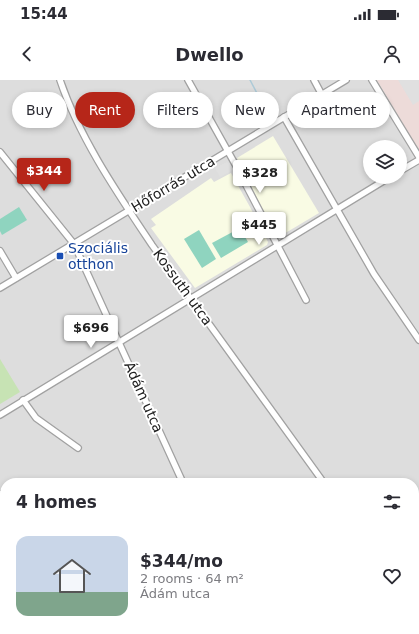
<!DOCTYPE html>
<html lang="en">
<head>
<meta charset="utf-8">
<style>
	:root { --surface:#fff; --page:#f7f7f7; --text:#2b2b33; --muted:#7c7c81; --line:#e1e1e2; --accent:#b62619 }
	body { margin:0; font-family:"DejaVu Sans",sans-serif; background:var(--page); color:var(--text); height:100vh; display:flex; flex-direction:column; font-size:15px; white-space:nowrap }
	* { box-sizing:border-box; margin:0 }
	p { font-size:13px; color:var(--muted) }
	.icon { flex:none; width:22px; height:22px; fill:none; stroke:currentColor; stroke-width:2; stroke-linecap:round; stroke-linejoin:round }
	.map { position:relative; flex:1; overflow:hidden }
	.drawer { position:absolute; left:0px; top:398px; width:419px; height:156px; display:flex; flex-direction:column; background:var(--surface); border-radius:16px 16px 0 0; box-shadow:0 2px 6px #0003 }
	.drawer>* { flex:none }
	.hud { position:absolute; left:12px; top:12px; width:395px; height:36px; display:flex; gap:8px }
	.tools { position:absolute; left:363px; top:60px; display:grid; gap:8px }
	.tools a { display:grid; place-items:center; width:44px; height:44px; border-radius:50%; background:var(--surface); box-shadow:0 2px 6px #0003; font-size:20px }
	.price { position:absolute; translate:-50% -34px; padding:0 9px; border-radius:4px; background:#fff; color:#222; font-size:13px; line-height:26px; filter:drop-shadow(0 1px 2px #0008) }
	.price::after { content:''; position:absolute; left:50%; top:24px; width:12px; height:9px; margin-left:-6px; background:inherit; clip-path:polygon(0 0,100% 0,50% 100%) }
	.price.on { background:var(--accent); color:#fff }
	ul { padding:0; list-style:none }
	li { display:flex; align-items:center; gap:12px; height:100px; padding:0 16px }
	li+li { border-top:1px solid var(--line) }
	li span { display:grid; place-items:center; flex:none; width:112px; height:80px; border-radius:12px; color:#555 }
	li>.icon { margin-inline-start:auto }
	span .icon { width:48px; height:48px; fill:#fffc; stroke-width:1 }
	li b { font-size:17px }
	h2 { display:flex; justify-content:space-between; align-items:center; height:48px; padding:0 16px; font-size:17px }
	.tag { padding:0 14px; border-radius:18px; background:var(--surface); box-shadow:0 2px 6px #0003; font-size:14px; line-height:36px }
	.tag.on { background:var(--accent); color:#fff }
	.status { display:flex; justify-content:space-between; align-items:center; height:28px; padding:0 20px; background:var(--surface); direction:ltr }
	.status svg { height:11px; fill:currentColor }
	header { display:flex; justify-content:space-between; align-items:center; height:52px; padding:0 16px; background:var(--surface); font-size:18px; font-weight:600 }
	.map>svg:first-child { display:block }
	.residential { fill:#ddd; fill-rule:evenodd }
	.commercial { fill:#eddbd9 }
	.education { fill:#f9fbe4 }
	.grass { fill:#c7e3b4 }
	.pitch { fill:#8fd4bf }
	.parking { fill:#e0e0e0 }
	.lines { fill:none; stroke-linecap:round; stroke-linejoin:round }
	.stream { stroke:#adcad7; stroke-width:1.5 }
	.minor-casing { stroke:#a1a1a1; stroke-width:8 }
	.minor { stroke:#fff; stroke-width:5.5 }
	.transit-dot { fill:#1a4fb4; stroke:#fff; stroke-width:1.5 }
	.labels { text-anchor:middle; stroke-width:4; stroke-linejoin:round; paint-order:stroke }
	.street-label { font-size:14px; fill:#202020; stroke:#fff }
	.transit-label { font-size:14px; fill:#164399; stroke:#fff; text-anchor:start }
</style>
</head>
<body>
<div class="status"><b>15:44</b><svg viewBox="0 0 49 12"><path d="M0 12V9h3v3zM5 12V6h3v6zM10 12V3h3v9zM15 12V0h3v12zM26 1h20v11H26zM47 4h2v5h-2z"/></svg></div>
<header><svg class="icon" aria-label="back" viewBox="0 0 24 24"><path d="M15 5l-7 7 7 7"/></svg>Dwello<svg class="icon" aria-label="person" viewBox="0 0 24 24"><circle cx="12" cy="8" r="4"/><path d="M4 21q1-7 8-7t8 7"/></svg></header>
<div class="map">
<svg width="419" height="554" viewBox="0 0 419 554">
	<rect width="100%" height="100%" fill="#efede7"/>
	<path class="residential" d="M0 0H377L419 71V554H0ZM370 67H400V97H370ZM5 403H414V549H5Z"/>
	<polygon class="commercial" points="377,0 419,0 419,71"/>
	<g class="education">
		<polygon points="273,56 319,133 277,158 237,78"/>
		<polygon points="231,93 250,127 268,162 267,165 195,208 151,148 156,145 151,139 211,98 214,102"/>
	</g>
	<polygon class="grass" points="0,279 20,312 0,324"/>
	<g class="pitch">
		<polygon points="19,127 27,140 2,155 0,151 0,139"/>
		<polygon points="240,148 248,162 221,178 212,163"/>
		<polygon points="199,150 216,179 202,188 184,159"/>
	</g>
	<g class="parking">
		<polygon points="398,0 419,0 419,21 413,25"/>
		<polygon points="227,82 228,84 231,82 235,89 220,97 215,88"/>
	</g>
	<g class="lines">
		<polyline class="stream" points="250,0 268,34"/>
		<defs>
			<g id="minor">
				<path d="M60 0C80 59 118 114 152 165L324 403"/>
				<polyline points="188,0 235,84 306,220"/>
				<polyline points="314,0 322,15"/>
				<polyline points="372,0 419,77"/>
				<polyline points="284,37 374,194 419,260"/>
				<polyline points="0,72 74,164 183,403"/>
				<polyline points="400,91 419,80"/>
				<polyline points="0,171 16,198"/>
				<polyline points="0,208 346,0"/>
				<polyline points="23,320 36,338 78,368"/>
				<polyline points="0,335 390,97"/>
				<polyline points="0,414 5,421"/>
				<polyline points="0,511 5,507"/>
				<polyline points="414,527 419,534"/>
				<polyline points="98,549 102,554"/>
				<polyline points="264,549 268,554"/>
				<polyline points="319,554 327,549"/>
			</g>
		</defs>
		<use href="#minor" class="minor-casing"/>
		<use href="#minor" class="minor"/>
	</g>
	<rect class="transit-dot" x="56" y="172" width="8" height="8" rx="2"/>
	<g class="labels">
		<g class="street-label">
			<text transform="translate(173 104) rotate(-31)" y="5">Hőforrás utca</text>
			<text transform="translate(183 207) rotate(54)" y="5">Kossuth utca</text>
			<text transform="translate(144 317) rotate(66)" y="5">Ádám utca</text>
		</g>
		<g class="transit-label">
			<text x="68" y="173">Szociális<tspan x="68" dy="16">otthon</tspan></text>
		</g>
	</g>
</svg>
<div class="tools">
<a><svg class="icon" aria-label="layers" viewBox="0 0 24 24"><path d="M12 4l9 5-9 5-9-5zM3 14l9 5 9-5"/></svg></a>
</div>
<b class="price on" style="left:44px;top:112px">$344</b>
<b class="price" style="left:260px;top:114px">$328</b>
<b class="price" style="left:259px;top:166px">$445</b>
<b class="price" style="left:91px;top:269px">$696</b>
<div class="hud">
<a class="tag">Buy</a>
<a class="tag on">Rent</a>
<a class="tag">Filters</a>
<a class="tag">New</a>
<a class="tag">Apartment</a>
</div>
<section class="drawer">
<h2>4 homes<svg class="icon" aria-label="filters" viewBox="0 0 24 24"><path d="M4 7h16M4 17h16"/><circle cx="9" cy="7" r="2"/><circle cx="15" cy="17" r="2"/></svg></h2>
<ul>
<li><span style="background:linear-gradient(#c9d6e8 70%,#7fa58c 0)"><svg class="icon" aria-label="home" viewBox="0 0 24 24"><path d="M3 11l9-7 9 7M6 9v11h12V9"/></svg></span><div><b>$344/mo</b><p>2 rooms · 64 m²</p><p>Ádám utca</p></div><svg class="icon" aria-label="heart" viewBox="0 0 24 24"><path d="M12 20l-8-8c-3-5 5-10 8-4 3-6 11-1 8 4z"/></svg></li>
</ul>
</section>
</div>
</body>
</html>
